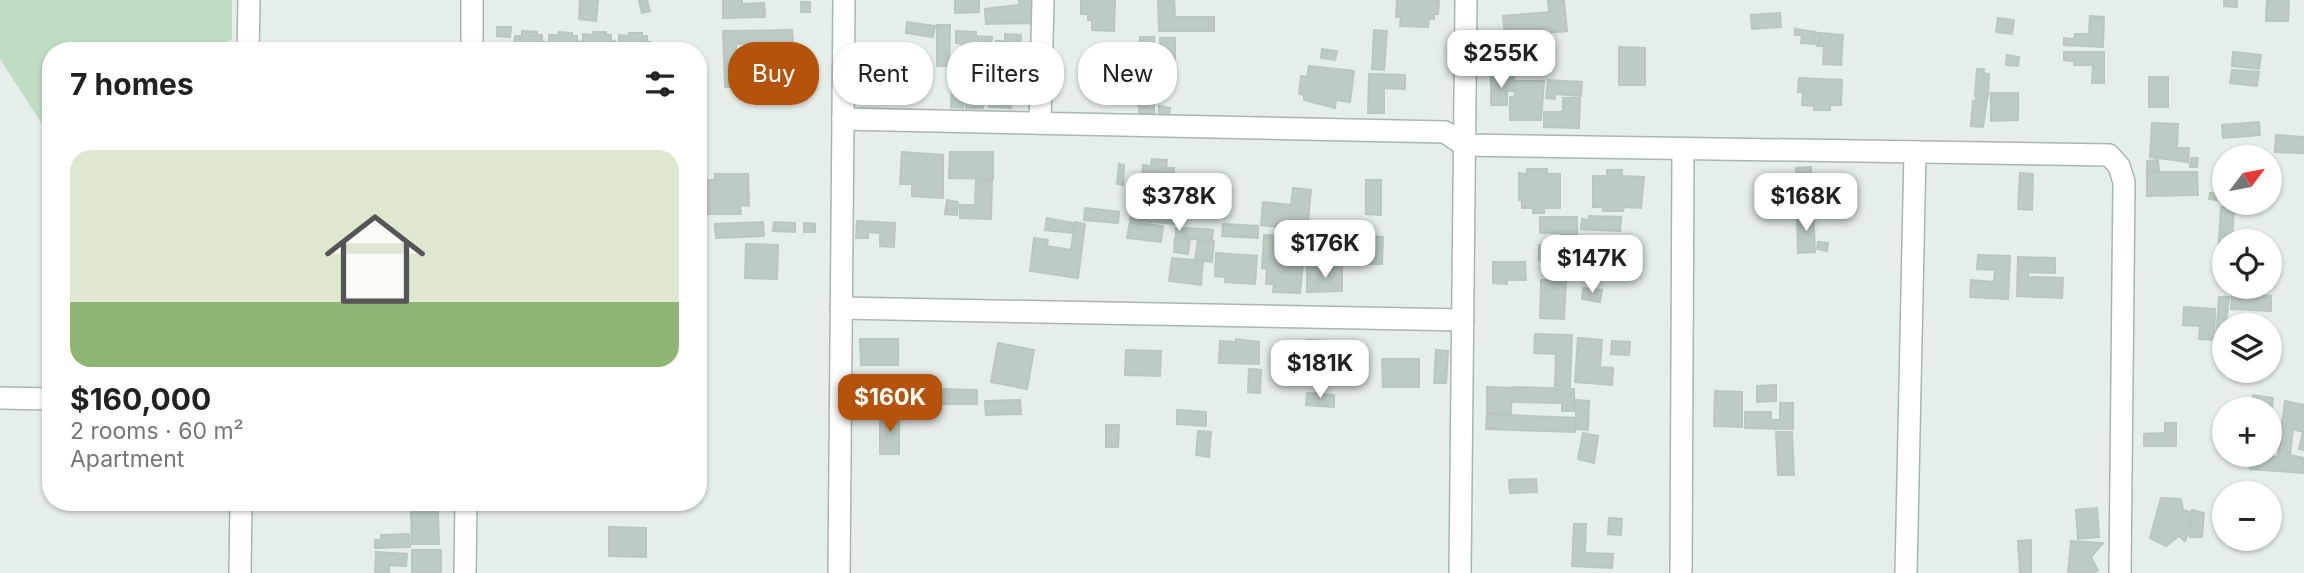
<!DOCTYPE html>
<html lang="en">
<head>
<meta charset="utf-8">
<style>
	:root { --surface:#fff; --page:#f6f6f6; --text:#222; --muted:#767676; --line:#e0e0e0; --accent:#b45309 }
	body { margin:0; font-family:Inter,sans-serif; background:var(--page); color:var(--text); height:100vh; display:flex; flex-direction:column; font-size:26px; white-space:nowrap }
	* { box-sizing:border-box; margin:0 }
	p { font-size:23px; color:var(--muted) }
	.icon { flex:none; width:38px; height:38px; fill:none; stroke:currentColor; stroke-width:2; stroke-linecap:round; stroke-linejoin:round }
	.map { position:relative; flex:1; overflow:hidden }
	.sheet { position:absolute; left:42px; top:42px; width:665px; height:469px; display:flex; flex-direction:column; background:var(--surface); border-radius:28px; box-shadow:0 2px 5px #0004 }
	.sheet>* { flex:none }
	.banner { position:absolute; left:728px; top:42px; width:665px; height:63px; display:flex; gap:14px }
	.needle { width:46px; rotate:58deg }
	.fabs { position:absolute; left:2212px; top:145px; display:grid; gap:14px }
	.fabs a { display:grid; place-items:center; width:70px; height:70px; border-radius:50%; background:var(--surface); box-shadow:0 2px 5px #0004; font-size:35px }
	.price { position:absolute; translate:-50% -60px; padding:0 16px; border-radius:14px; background:#fff; color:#222; font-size:23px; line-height:46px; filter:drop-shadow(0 2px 4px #0008) }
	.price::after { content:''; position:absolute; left:50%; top:42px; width:21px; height:16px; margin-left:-10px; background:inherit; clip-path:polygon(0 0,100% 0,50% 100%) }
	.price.selected { background:var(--accent); color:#fff }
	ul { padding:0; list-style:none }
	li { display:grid; align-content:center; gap:14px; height:371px; padding:0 28px }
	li+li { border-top:2px solid var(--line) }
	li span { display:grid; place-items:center; height:217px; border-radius:21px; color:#555 }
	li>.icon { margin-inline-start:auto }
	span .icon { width:126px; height:126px; fill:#fffc; stroke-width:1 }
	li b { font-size:30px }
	h2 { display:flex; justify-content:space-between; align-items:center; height:84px; padding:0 28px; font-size:30px }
	.chip { padding:0 24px; border-radius:28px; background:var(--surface); box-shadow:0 2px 5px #0004; font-size:24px; line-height:63px }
	.chip.selected { background:var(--accent); color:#fff }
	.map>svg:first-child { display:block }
	.green { fill:#c0ddc4 }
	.building { fill:#becbc4; stroke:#b8c7bf; stroke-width:2 }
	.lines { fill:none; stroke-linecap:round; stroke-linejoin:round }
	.street-casing { stroke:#a9b6af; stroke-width:24 }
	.street { stroke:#fff; stroke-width:21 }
</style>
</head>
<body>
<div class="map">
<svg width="2304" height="573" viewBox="0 0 2304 573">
	<rect width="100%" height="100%" fill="#e6eee9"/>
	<polygon class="green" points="0,0 232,0 232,39 213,51 51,51 51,138 0,59"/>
	<g class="building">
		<polygon points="580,0 598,0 596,21 579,19"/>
		<polygon points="647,0 650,11 642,13 639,1"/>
		<polygon points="723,0 742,0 742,4 764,3 765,17 723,18"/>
		<polygon points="955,0 979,0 979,12 955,13"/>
		<polygon points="1019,0 1035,0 1036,23 986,24 985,9 1019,5"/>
		<polygon points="1081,0 1115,0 1114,31 1092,30 1092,20 1088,20 1088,14 1081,14"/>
		<polygon points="1158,0 1174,0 1175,17 1214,17 1214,31 1159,31"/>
		<polygon points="1397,0 1439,0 1438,14 1434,14 1434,19 1429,19 1428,27 1400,26 1401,17 1396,17"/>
		<polygon points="1548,0 1564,0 1567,31 1505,37 1503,16 1549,12"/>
		<polygon points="2224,0 2237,0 2237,7 2224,6"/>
		<polygon points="2267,0 2289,0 2288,21 2266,21"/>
		<rect x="801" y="2" width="9" height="10"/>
		<polygon points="1780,13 1781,27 1752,29 1751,15"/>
		<polygon points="2090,16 2104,17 2103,47 2064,45 2064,38 2074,39 2075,34 2089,34"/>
		<polygon points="1998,18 2014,20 2012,34 1996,32"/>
		<polygon points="907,22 935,26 933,37 906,33"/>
		<polygon points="937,25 950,25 949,66 937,66"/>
		<polygon points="497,27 511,27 510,37 497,36"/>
		<polygon points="1795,29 1816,32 1815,44 1801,43 1802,35 1795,35"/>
		<polygon points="792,30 793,43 736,44 737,87 725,87 723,31"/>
		<polygon points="1374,30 1387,31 1384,70 1372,69"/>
		<polygon points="522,31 537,32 537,35 542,35 542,42 546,42 545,51 514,49 515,36 522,36"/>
		<polygon points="956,31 976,32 976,36 992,37 991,44 996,44 996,41 1005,41 1005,34 1021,35 1020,67 964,64 964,57 961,57 962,44 956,43"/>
		<polygon points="559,32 572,33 572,36 577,36 577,41 581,42 581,51 549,49 549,35 559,35"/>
		<polygon points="593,32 606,32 606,35 611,35 611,41 615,41 615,51 588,51 588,48 583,48 583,34 593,35"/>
		<polygon points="629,33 642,33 642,36 647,36 647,42 651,42 650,51 619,49 619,35 629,36"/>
		<polygon points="1818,33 1843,35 1841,65 1823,64 1824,46 1817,46"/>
		<polygon points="1140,37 1154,37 1154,114 1139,114"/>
		<rect x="1160" y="38" width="15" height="27"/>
		<polygon points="1619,47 1645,48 1645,85 1619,85"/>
		<polygon points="1322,49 1337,51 1335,60 1321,58"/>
		<polygon points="2064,52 2104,52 2104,83 2092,83 2093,65 2074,65 2074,61 2064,60"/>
		<polygon points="2233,52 2261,55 2259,69 2232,66"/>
		<polygon points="2007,55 2019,57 2018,66 2006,65"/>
		<polygon points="1309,66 1354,71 1350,102 1336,100 1335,108 1304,100 1304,95 1299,94 1301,76 1307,77"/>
		<polygon points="1977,69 1984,69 1983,73 1989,74 1988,97 1975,96"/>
		<polygon points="2232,70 2259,72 2257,86 2230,83"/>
		<rect x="800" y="74" width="8" height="14"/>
		<polygon points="1369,74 1405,75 1405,89 1384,88 1384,113 1368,113"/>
		<polygon points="738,75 769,77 768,90 738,89"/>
		<polygon points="1491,77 1514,77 1514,91 1507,91 1507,105 1491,105"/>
		<rect x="2149" y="77" width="19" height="30"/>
		<polygon points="1799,78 1842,80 1841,105 1830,105 1830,110 1814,110 1814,106 1802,105 1803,92 1798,92"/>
		<polygon points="1548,80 1582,82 1581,96 1555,94 1555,99 1546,98"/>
		<polygon points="1514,81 1544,81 1541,120 1510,120 1510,97 1515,97"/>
		<polygon points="952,84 964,85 963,108 951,107"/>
		<polygon points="1002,88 1012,88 1011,108 989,107 989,95 1002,95"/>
		<polygon points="1991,93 2018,93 2018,120 1991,121"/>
		<polygon points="966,97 984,98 983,108 966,108"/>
		<polygon points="1563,98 1580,98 1579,128 1544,127 1544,112 1563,112"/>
		<polygon points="1976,98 1987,99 1983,127 1971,126 1973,101 1976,101"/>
		<polygon points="1159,106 1170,108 1169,116 1159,114"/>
		<polygon points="2259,122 2260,135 2223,138 2222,125"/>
		<polygon points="2152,123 2178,124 2177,148 2189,148 2188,162 2150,157"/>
		<polygon points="2276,135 2304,137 2304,153 2275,152"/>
		<polygon points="2231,151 2258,152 2258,158 2231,158"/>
		<polygon points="902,152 943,155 943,198 912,196 912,184 900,184"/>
		<polygon points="950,152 993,152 993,179 949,178"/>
		<polygon points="2191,158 2198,158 2197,167 2190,167"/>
		<polygon points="1152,159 1167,160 1166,168 1174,168 1172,187 1142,184 1143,165 1151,166"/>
		<polygon points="2158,160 2159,170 2147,170 2147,161"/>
		<polygon points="1119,164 1124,165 1123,185 1117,184"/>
		<polygon points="1811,167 1813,206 1798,206 1796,168"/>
		<polygon points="1527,169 1547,169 1547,174 1560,174 1560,208 1544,208 1544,213 1533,213 1533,208 1522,208 1522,200 1519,200 1519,173 1527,174"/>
		<polygon points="1607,170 1622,170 1622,176 1644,177 1641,208 1624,207 1623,211 1603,211 1603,207 1593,207 1593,176 1607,176"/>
		<polygon points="2147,172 2197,172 2198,195 2147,196"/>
		<polygon points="2020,173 2033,174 2032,210 2018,209"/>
		<polygon points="715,174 748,174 749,206 740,205 741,214 698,214 698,176 702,176 702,180 715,180"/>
		<polygon points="976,179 992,180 991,219 960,218 960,205 975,205"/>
		<polygon points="1366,180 1381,180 1381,215 1366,214"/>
		<polygon points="1134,186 1145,187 1144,205 1133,204"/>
		<polygon points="1293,188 1311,190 1307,230 1261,225 1263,202 1291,205"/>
		<polygon points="1167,190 1176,191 1174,224 1130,220 1131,210 1165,213"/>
		<polygon points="2210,193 2223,194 2222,201 2209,199"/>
		<polygon points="947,200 958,202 957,215 945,214"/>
		<polygon points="2221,207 2234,207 2232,242 2224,242 2224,255 2218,255"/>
		<polygon points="1085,208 1119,212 1118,223 1084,220"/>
		<polygon points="1813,212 1815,252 1798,253 1797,213"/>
		<polygon points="1589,216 1621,217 1620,231 1581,229 1582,219 1589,220"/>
		<polygon points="1540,217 1577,217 1577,260 1539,260 1539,245 1561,245 1561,233 1540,233"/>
		<polygon points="1047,218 1074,223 1073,233 1045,230"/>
		<polygon points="857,221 895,223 894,247 880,246 880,233 868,232 868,238 856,238"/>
		<polygon points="763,222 764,236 716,238 715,224"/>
		<polygon points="774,222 795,223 795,232 773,231"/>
		<polygon points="1075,222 1085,224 1078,278 1030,271 1034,238 1048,240 1047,246 1071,250"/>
		<polygon points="1130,222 1163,226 1161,242 1127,238"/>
		<polygon points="804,223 815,224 815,232 804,232"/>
		<polygon points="1223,224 1258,226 1258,238 1222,236"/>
		<polygon points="1185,228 1213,230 1212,241 1184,238"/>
		<polygon points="1176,229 1183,229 1182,238 1176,237"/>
		<polygon points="1322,230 1322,238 1308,238 1308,231"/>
		<polygon points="1264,235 1290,236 1289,257 1302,258 1303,262 1300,293 1273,292 1274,284 1266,284 1267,269 1262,268"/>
		<polygon points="1369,236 1383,237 1382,264 1368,264"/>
		<polygon points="1175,238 1190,239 1188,254 1174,252"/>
		<polygon points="1198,240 1214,241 1212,262 1195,260"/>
		<polygon points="1818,242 1828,243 1827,251 1817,249"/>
		<polygon points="746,244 778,245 777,279 745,278"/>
		<polygon points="1216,253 1257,256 1255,284 1225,282 1226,277 1215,276"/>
		<polygon points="1978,255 2010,256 2008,299 1970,297 1971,280 1994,282 1995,270 1977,269"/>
		<polygon points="2018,257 2055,258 2055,273 2028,272 2028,277 2063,278 2062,298 2017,296"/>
		<polygon points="1172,258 1203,261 1201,285 1169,281"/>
		<rect x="1307" y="259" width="13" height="10"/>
		<polygon points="1493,262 1525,262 1526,280 1507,280 1507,284 1493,283"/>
		<polygon points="1554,262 1578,262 1577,275 1553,275"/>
		<polygon points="1324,266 1342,266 1342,291 1307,292 1307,270 1324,270"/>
		<polygon points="1541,280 1566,281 1564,319 1540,318"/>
		<polygon points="1583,288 1602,290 1600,302 1582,299"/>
		<polygon points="2232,293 2271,296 2271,311 2231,309"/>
		<polygon points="2219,297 2229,297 2224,340 2216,340"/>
		<polygon points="2184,307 2215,309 2214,340 2199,339 2200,326 2183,325"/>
		<polygon points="1535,334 1572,335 1570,387 1555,386 1556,354 1534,353"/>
		<polygon points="1578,338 1602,340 1600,367 1613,368 1612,385 1575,382"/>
		<polygon points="860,339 898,339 898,365 861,365"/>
		<polygon points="1236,339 1259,342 1259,364 1219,363 1220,341 1236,342"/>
		<polygon points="1308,340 1343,342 1343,372 1308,371"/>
		<polygon points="1612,341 1630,342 1629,355 1611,354"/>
		<polygon points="998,343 1034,350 1027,389 991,382"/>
		<polygon points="1126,350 1161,351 1160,376 1125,375"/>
		<polygon points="1436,350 1448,351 1446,383 1434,383"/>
		<polygon points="1382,359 1419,359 1419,387 1383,387"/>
		<polygon points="1249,369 1261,370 1260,393 1248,392"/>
		<polygon points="889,380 896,380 895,389 888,388"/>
		<polygon points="1776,385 1776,401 1757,402 1757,386"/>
		<polygon points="1487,387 1512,388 1511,413 1487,413"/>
		<polygon points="1514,387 1574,389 1574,411 1562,411 1562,403 1513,402"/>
		<polygon points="900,388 938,389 938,401 900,401"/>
		<polygon points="941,389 977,390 977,404 941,404"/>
		<polygon points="1715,391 1742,392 1742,427 1714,426"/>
		<polygon points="1307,393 1334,395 1334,407 1306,405"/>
		<polygon points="890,394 898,396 896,407 888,405"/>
		<polygon points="2253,395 2273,398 2270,436 2270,410 2253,410"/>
		<polygon points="1020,400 1021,414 986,415 985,401"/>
		<polygon points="1576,400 1589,401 1588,430 1576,429"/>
		<polygon points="2285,401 2304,405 2304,450 2299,449 2303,432 2293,429 2290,455 2304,458 2304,473 2250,469 2251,455 2278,457"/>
		<polygon points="1780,403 1793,403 1793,429 1745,428 1745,412 1771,412 1771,420 1780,420"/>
		<polygon points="1177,410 1206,412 1206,426 1177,424"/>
		<rect x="880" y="414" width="19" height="40"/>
		<polygon points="1487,414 1575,418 1575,432 1486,429"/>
		<polygon points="2165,423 2176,423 2176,446 2144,446 2144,434 2165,433"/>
		<polygon points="1106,425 1119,425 1118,447 1106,447"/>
		<polygon points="1198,431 1211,432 1209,457 1196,455"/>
		<polygon points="1776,432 1792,432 1794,475 1778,475"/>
		<polygon points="1583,433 1598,436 1594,463 1578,459"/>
		<polygon points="1536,479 1537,492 1510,493 1509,480"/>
		<polygon points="2161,498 2181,499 2183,510 2190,512 2189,531 2185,541 2179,536 2166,546 2150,538"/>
		<polygon points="2097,508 2099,537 2078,539 2076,510"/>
		<polygon points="2192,510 2204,513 2202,537 2190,537"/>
		<polygon points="411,512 438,512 439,544 412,544"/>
		<polygon points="1609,518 1622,519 1621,535 1608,534"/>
		<polygon points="1574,524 1586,524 1585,553 1613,554 1612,568 1572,566"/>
		<polygon points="609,527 646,528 646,557 609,556"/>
		<polygon points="409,534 410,547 375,548 375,540 381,540 381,535"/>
		<polygon points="2031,540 2031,573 2020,573 2018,541"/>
		<polygon points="2071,541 2103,543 2091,557 2098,571 2092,573 2068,573"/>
		<rect x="412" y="550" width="29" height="23"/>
		<polygon points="376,552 407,554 406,566 389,565 389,573 375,573"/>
	</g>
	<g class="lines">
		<defs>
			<g id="street">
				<polyline points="248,51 249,0"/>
				<polyline points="472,51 472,0"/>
				<polyline points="843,119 1445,132 1464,145 2109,155 2119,166 2124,182 2120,573"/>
				<polyline points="1040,123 1043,0"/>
				<polyline points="841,308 1463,320"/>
				<polyline points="0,398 51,399"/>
				<polyline points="240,573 241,502"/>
				<polyline points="465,573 466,502"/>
				<polyline points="839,573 844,0"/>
				<polyline points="1460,573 1466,0"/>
				<polyline points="1681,573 1683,149"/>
				<polyline points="1906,573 1915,152"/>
			</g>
		</defs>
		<use href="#street" class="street-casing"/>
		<use href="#street" class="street"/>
	</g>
</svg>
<div class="fabs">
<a><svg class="needle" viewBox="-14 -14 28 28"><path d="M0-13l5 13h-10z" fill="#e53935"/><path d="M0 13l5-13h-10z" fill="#767676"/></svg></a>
<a><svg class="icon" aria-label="locate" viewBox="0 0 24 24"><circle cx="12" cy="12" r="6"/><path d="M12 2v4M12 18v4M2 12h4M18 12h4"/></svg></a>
<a><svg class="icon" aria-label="layers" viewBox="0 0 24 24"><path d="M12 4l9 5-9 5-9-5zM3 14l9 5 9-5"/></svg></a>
<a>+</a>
<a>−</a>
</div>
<b class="price" style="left:1501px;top:90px">$255K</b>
<b class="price" style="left:1179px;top:233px">$378K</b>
<b class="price" style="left:1806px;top:233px">$168K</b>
<b class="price" style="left:1325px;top:280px">$176K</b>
<b class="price" style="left:1592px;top:295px">$147K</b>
<b class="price" style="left:1320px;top:400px">$181K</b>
<b class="price selected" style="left:890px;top:434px">$160K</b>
<div class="banner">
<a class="chip selected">Buy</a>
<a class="chip">Rent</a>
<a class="chip">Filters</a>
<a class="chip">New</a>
</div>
<section class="sheet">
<h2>7 homes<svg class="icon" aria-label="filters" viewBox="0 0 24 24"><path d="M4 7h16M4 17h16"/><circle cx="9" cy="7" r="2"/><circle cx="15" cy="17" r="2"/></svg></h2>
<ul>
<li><span style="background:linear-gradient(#dfe7d0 70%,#8fb573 0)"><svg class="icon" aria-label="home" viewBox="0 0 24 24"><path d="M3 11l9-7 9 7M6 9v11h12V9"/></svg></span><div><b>$160,000</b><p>2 rooms · 60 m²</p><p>Apartment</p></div></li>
</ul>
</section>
</div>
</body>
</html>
